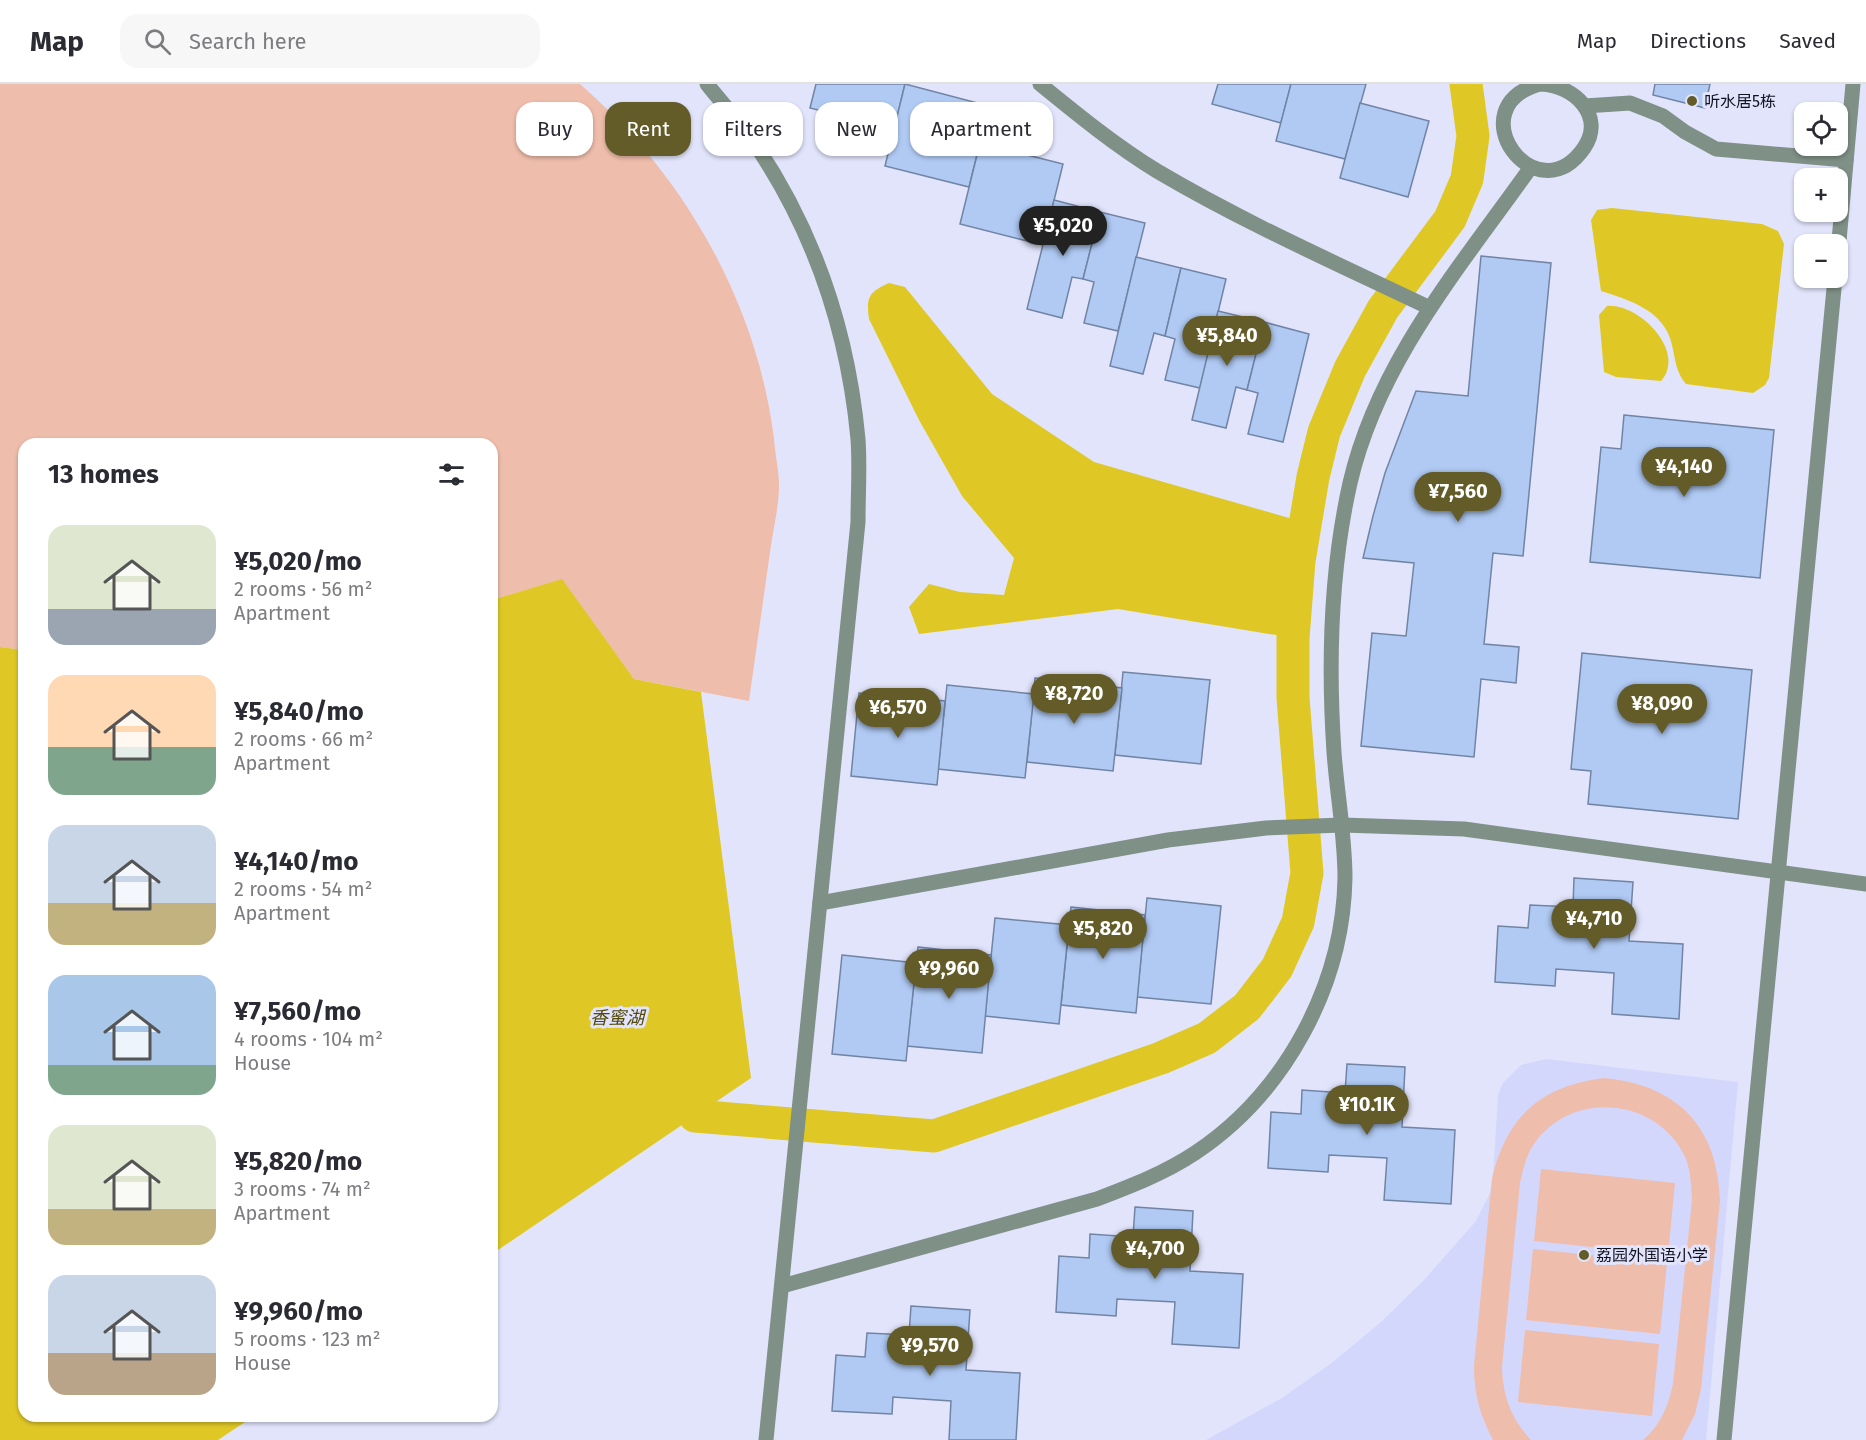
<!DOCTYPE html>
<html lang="en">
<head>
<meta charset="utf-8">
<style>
	:root { --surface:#fff; --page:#f7f7f7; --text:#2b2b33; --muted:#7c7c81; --line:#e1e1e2; --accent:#635b28 }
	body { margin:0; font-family:"Fira Sans","Noto Sans SC",sans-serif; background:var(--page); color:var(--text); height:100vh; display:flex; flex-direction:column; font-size:22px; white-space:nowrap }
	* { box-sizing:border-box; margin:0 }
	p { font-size:20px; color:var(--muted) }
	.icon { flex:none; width:33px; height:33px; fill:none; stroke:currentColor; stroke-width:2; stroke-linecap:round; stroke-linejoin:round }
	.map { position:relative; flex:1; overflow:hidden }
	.sheet { position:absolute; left:18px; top:354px; width:480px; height:984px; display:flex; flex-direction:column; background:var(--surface); border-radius:18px; box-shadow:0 2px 4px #0004 }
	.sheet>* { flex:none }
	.top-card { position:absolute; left:516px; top:18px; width:570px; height:54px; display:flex; gap:12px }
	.tools { position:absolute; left:1794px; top:18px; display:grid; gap:12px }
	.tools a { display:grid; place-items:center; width:54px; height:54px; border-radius:12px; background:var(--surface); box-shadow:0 2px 4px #0004; font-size:30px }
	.price { position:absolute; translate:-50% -51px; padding:0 14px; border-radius:21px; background:var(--accent); color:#fff; font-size:20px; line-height:39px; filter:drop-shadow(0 2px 3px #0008) }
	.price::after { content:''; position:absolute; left:50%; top:36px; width:18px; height:14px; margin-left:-9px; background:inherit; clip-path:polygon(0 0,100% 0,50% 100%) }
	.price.on { background:#222; color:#fff }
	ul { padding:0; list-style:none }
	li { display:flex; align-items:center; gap:18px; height:150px; padding:0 30px }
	li span { display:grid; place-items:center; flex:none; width:168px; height:120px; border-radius:18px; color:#555 }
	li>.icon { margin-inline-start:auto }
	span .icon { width:72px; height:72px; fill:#fffc; stroke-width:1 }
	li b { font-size:26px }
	h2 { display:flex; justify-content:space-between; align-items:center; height:72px; padding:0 30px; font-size:26px }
	.pill { padding:0 21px; border-radius:18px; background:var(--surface); box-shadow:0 2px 4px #0004; font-size:21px; line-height:54px }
	.pill.on { background:var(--accent); color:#fff }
	header { display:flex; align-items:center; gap:36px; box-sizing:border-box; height:84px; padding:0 30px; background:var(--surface); border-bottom:2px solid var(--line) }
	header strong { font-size:28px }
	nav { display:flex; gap:33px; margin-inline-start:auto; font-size:21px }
	.search { width:420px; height:54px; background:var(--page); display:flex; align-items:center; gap:15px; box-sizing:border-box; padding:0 21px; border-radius:18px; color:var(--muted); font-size:22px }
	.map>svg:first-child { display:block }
	.built { fill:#d4d7fc }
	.grass { fill:#efbdab }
	.water { fill:#dfc826 }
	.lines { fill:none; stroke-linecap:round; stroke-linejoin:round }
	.canal { stroke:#dfc826; stroke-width:33 }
	.building { fill:#b0caf4; stroke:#7184a4; stroke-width:1.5 }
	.minor { stroke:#7f9086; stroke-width:15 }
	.poi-dot { fill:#635b28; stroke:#e1e4fb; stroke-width:2 }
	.labels { text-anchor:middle; stroke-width:6; stroke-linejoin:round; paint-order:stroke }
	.poi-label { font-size:16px; fill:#11111f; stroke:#e1e4fb; text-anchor:start }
	.water-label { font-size:18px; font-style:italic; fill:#504708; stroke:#e1e4fb }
</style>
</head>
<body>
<header>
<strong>Map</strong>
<div class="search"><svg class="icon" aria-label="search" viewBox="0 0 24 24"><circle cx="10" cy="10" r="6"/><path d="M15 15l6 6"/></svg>Search here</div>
<nav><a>Map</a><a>Directions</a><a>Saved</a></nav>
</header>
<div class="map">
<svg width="1866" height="1356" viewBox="0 0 1866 1356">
	<rect width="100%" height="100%" fill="#e1e4fb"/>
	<polygon class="built" points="1546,975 1738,998 1706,1356 1206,1356 1282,1314 1333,1278 1381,1238 1425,1195 1476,1137 1490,1109 1493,1094 1498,1011 1503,999 1521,981"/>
	<g class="grass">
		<path d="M0 0H580C684 91 757 218 774 355 775 370 779 386 779 401 779 423 773 446 770 468 763 518 756 567 749 617L634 595 561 496 492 516V360H24V566L0 563Z"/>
		<path d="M1604 994C1678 1001 1718 1043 1720 1117L1701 1305 1695 1330 1682 1356H1643C1661 1341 1668 1322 1673 1300L1692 1116C1691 1102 1691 1088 1686 1075 1660 1014 1572 1004 1534 1060 1526 1071 1523 1086 1520 1099L1502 1283C1503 1313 1511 1334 1531 1356H1493C1480 1331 1474 1310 1474 1282L1492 1094C1507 1032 1541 1002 1604 994Z"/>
		<polygon points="1541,1085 1675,1099 1668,1171 1534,1157"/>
		<polygon points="1533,1165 1667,1179 1660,1250 1526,1236"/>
		<polygon points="1525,1246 1659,1260 1652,1332 1518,1318"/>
	</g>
	<g class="water">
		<path d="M1612 124 1762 140 1778 147 1784 160 1769 294 1765 301 1753 309 1686 300C1676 289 1675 274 1672 261 1665 227 1630 216 1601 207L1591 136 1597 126Z"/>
		<path d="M889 199 905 203 992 310 1094 378 1317 442 1306 556 1118 525 919 550 909 523 929 500 960 508 1004 511 1014 474 962 412 919 336 869 235C866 213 869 208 889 199Z"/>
		<path d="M1607 222C1639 219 1687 268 1661 297L1616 293 1604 288 1599 231Z"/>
		<polygon points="562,495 634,595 701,608 751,994 492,1170 492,516"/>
		<polygon points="0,563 24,566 24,1332 254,1332 218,1356 0,1356"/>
	</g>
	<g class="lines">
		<polyline class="canal" points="695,1032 934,1052 1161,974 1207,954 1247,923 1277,884 1298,838 1307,789 1293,614 1293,554 1299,477 1313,393 1324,348 1350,285 1383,225 1450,135 1467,95 1473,52 1466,0"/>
	</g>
	<g class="building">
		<polygon points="816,0 905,0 894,45 810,24"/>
		<polygon points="905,0 989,22 969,103 885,82"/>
		<polygon points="1218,0 1291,0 1281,39 1212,20"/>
		<polygon points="1291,0 1366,0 1345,75 1276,57"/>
		<polygon points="1655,0 1710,0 1705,24 1653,11"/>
		<polygon points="1360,19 1429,37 1408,113 1340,94"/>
		<polygon points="980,59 1063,80 1043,161 960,140"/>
		<polygon points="1054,116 1100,128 1083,195 1072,193 1062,234 1027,225"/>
		<polygon points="1100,128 1145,139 1118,247 1084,239 1094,198 1083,195"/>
		<polygon points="1481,172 1551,179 1523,472 1493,469 1484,560 1519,563 1516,599 1481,595 1474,673 1361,662 1372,549 1406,552 1414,479 1363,474 1373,432 1385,389 1416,307 1468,312"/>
		<polygon points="1136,173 1181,184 1165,252 1154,249 1143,290 1110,282"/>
		<polygon points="1181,184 1226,195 1200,304 1165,296 1175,255 1165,252"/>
		<polygon points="1218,227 1264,238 1247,306 1236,303 1226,344 1192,336"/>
		<polygon points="1264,238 1309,250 1283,358 1248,350 1258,309 1247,306"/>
		<polygon points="1624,331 1774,346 1760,494 1590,478 1601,363 1621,365"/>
		<polygon points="1582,569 1752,586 1738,735 1588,720 1591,687 1571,685"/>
		<polygon points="1123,588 1210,596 1201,680 1115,671"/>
		<polygon points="1035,594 1122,604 1113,687 1027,678"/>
		<polygon points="947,601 1034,610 1025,694 938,685"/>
		<polygon points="859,609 945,617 937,701 851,692"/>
		<polygon points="1574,794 1633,798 1629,857 1683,860 1679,935 1612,930 1614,889 1556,885 1555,902 1495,898 1498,842 1528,844 1530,821 1573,823"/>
		<polygon points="1147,814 1221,822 1211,920 1137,913"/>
		<polygon points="1071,823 1145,831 1136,929 1061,921"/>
		<polygon points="995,834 1069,841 1059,940 985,932"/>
		<polygon points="918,863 991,871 982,969 907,962"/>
		<polygon points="842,871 916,879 906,977 832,970"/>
		<polygon points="1347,980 1405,983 1402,1043 1455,1046 1451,1120 1384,1116 1387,1074 1329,1071 1328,1088 1268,1084 1271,1028 1301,1030 1302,1006 1345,1009"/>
		<polygon points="1135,1123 1193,1127 1190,1187 1243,1190 1239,1264 1172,1260 1175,1218 1117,1215 1116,1232 1056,1228 1059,1172 1089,1174 1090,1150 1133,1153"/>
		<polygon points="911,1222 970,1226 966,1286 1020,1289 1016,1356 949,1356 951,1317 893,1313 892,1330 832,1327 836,1271 865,1273 867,1249 909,1251"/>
	</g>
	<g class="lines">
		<g class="minor">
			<path d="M707 0C722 19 739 37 753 57 814 146 848 248 858 355 860 382 858 411 858 438L766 1356"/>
			<path d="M1040 0C1078 31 1116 62 1157 87 1245 139 1338 180 1430 224"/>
			<path d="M1540 0C1456 23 1536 133 1584 64 1606 31 1573 1 1541 0"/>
			<polyline points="1585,22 1630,19 1663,32 1685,48 1716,65 1846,76"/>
			<polyline points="1838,168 1853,0"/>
			<polyline points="820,819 1168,756 1266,744 1342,741 1464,745 1866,800"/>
			<path d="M782 1202 1097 1115C1131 1102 1165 1089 1195 1069 1285 1009 1343 902 1345 794 1345 752 1337 710 1334 668 1328 578 1330 488 1350 399 1378 278 1460 183 1531 83"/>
			<polyline points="1724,1356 1835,194"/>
		</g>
	</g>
	<g class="poi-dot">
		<circle cx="1692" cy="17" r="6"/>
		<circle cx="1584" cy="1171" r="6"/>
	</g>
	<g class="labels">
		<g class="poi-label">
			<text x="1704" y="23">听水居5栋</text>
			<text x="1596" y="1177">荔园外国语小学</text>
		</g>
		<g class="water-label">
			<text x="617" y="940">香蜜湖</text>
		</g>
	</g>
</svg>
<div class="tools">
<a><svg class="icon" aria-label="locate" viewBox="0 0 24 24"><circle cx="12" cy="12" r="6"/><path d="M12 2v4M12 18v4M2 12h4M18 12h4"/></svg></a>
<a>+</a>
<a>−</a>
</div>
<b class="price on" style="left:1063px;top:173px">¥5,020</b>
<b class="price" style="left:1227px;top:283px">¥5,840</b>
<b class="price" style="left:1684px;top:414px">¥4,140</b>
<b class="price" style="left:1458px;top:439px">¥7,560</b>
<b class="price" style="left:1074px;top:641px">¥8,720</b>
<b class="price" style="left:1662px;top:651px">¥8,090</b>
<b class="price" style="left:898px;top:655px">¥6,570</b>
<b class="price" style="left:1594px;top:866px">¥4,710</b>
<b class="price" style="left:1103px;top:876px">¥5,820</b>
<b class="price" style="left:949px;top:916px">¥9,960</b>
<b class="price" style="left:1367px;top:1052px">¥10.1K</b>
<b class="price" style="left:1155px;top:1196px">¥4,700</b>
<b class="price" style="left:930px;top:1293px">¥9,570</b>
<div class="top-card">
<a class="pill">Buy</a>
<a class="pill on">Rent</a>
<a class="pill">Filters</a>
<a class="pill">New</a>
<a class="pill">Apartment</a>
</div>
<section class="sheet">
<h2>13 homes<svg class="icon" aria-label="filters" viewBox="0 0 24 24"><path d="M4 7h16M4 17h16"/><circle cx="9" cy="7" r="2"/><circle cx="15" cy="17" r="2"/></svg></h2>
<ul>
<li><span style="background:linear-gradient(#dfe7d0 70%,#9aa5b1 0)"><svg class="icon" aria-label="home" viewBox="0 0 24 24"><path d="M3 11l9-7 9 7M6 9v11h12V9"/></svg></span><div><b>¥5,020/mo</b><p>2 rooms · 56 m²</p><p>Apartment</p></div></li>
<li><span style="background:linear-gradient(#ffd9b3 60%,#7fa58c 0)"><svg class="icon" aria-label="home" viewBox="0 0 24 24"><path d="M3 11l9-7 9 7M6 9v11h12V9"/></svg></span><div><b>¥5,840/mo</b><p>2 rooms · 66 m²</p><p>Apartment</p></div></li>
<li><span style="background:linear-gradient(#c9d6e8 65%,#c2b280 0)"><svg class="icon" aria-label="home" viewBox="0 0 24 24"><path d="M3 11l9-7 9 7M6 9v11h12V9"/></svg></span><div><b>¥4,140/mo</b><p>2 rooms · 54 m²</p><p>Apartment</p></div></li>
<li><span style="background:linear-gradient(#a9c7e8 75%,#7fa58c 0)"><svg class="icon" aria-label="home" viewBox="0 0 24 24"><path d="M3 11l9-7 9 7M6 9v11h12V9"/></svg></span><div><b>¥7,560/mo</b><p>4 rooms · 104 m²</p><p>House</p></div></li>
<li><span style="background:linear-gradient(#dfe7d0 70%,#c2b280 0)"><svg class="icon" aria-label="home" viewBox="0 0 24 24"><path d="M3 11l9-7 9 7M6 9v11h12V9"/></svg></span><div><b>¥5,820/mo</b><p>3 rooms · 74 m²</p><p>Apartment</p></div></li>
<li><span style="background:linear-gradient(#c9d6e8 65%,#b9a48a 0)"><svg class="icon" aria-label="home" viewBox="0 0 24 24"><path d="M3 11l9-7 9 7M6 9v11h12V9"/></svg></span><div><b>¥9,960/mo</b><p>5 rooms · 123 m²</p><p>House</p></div></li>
</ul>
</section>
</div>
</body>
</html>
